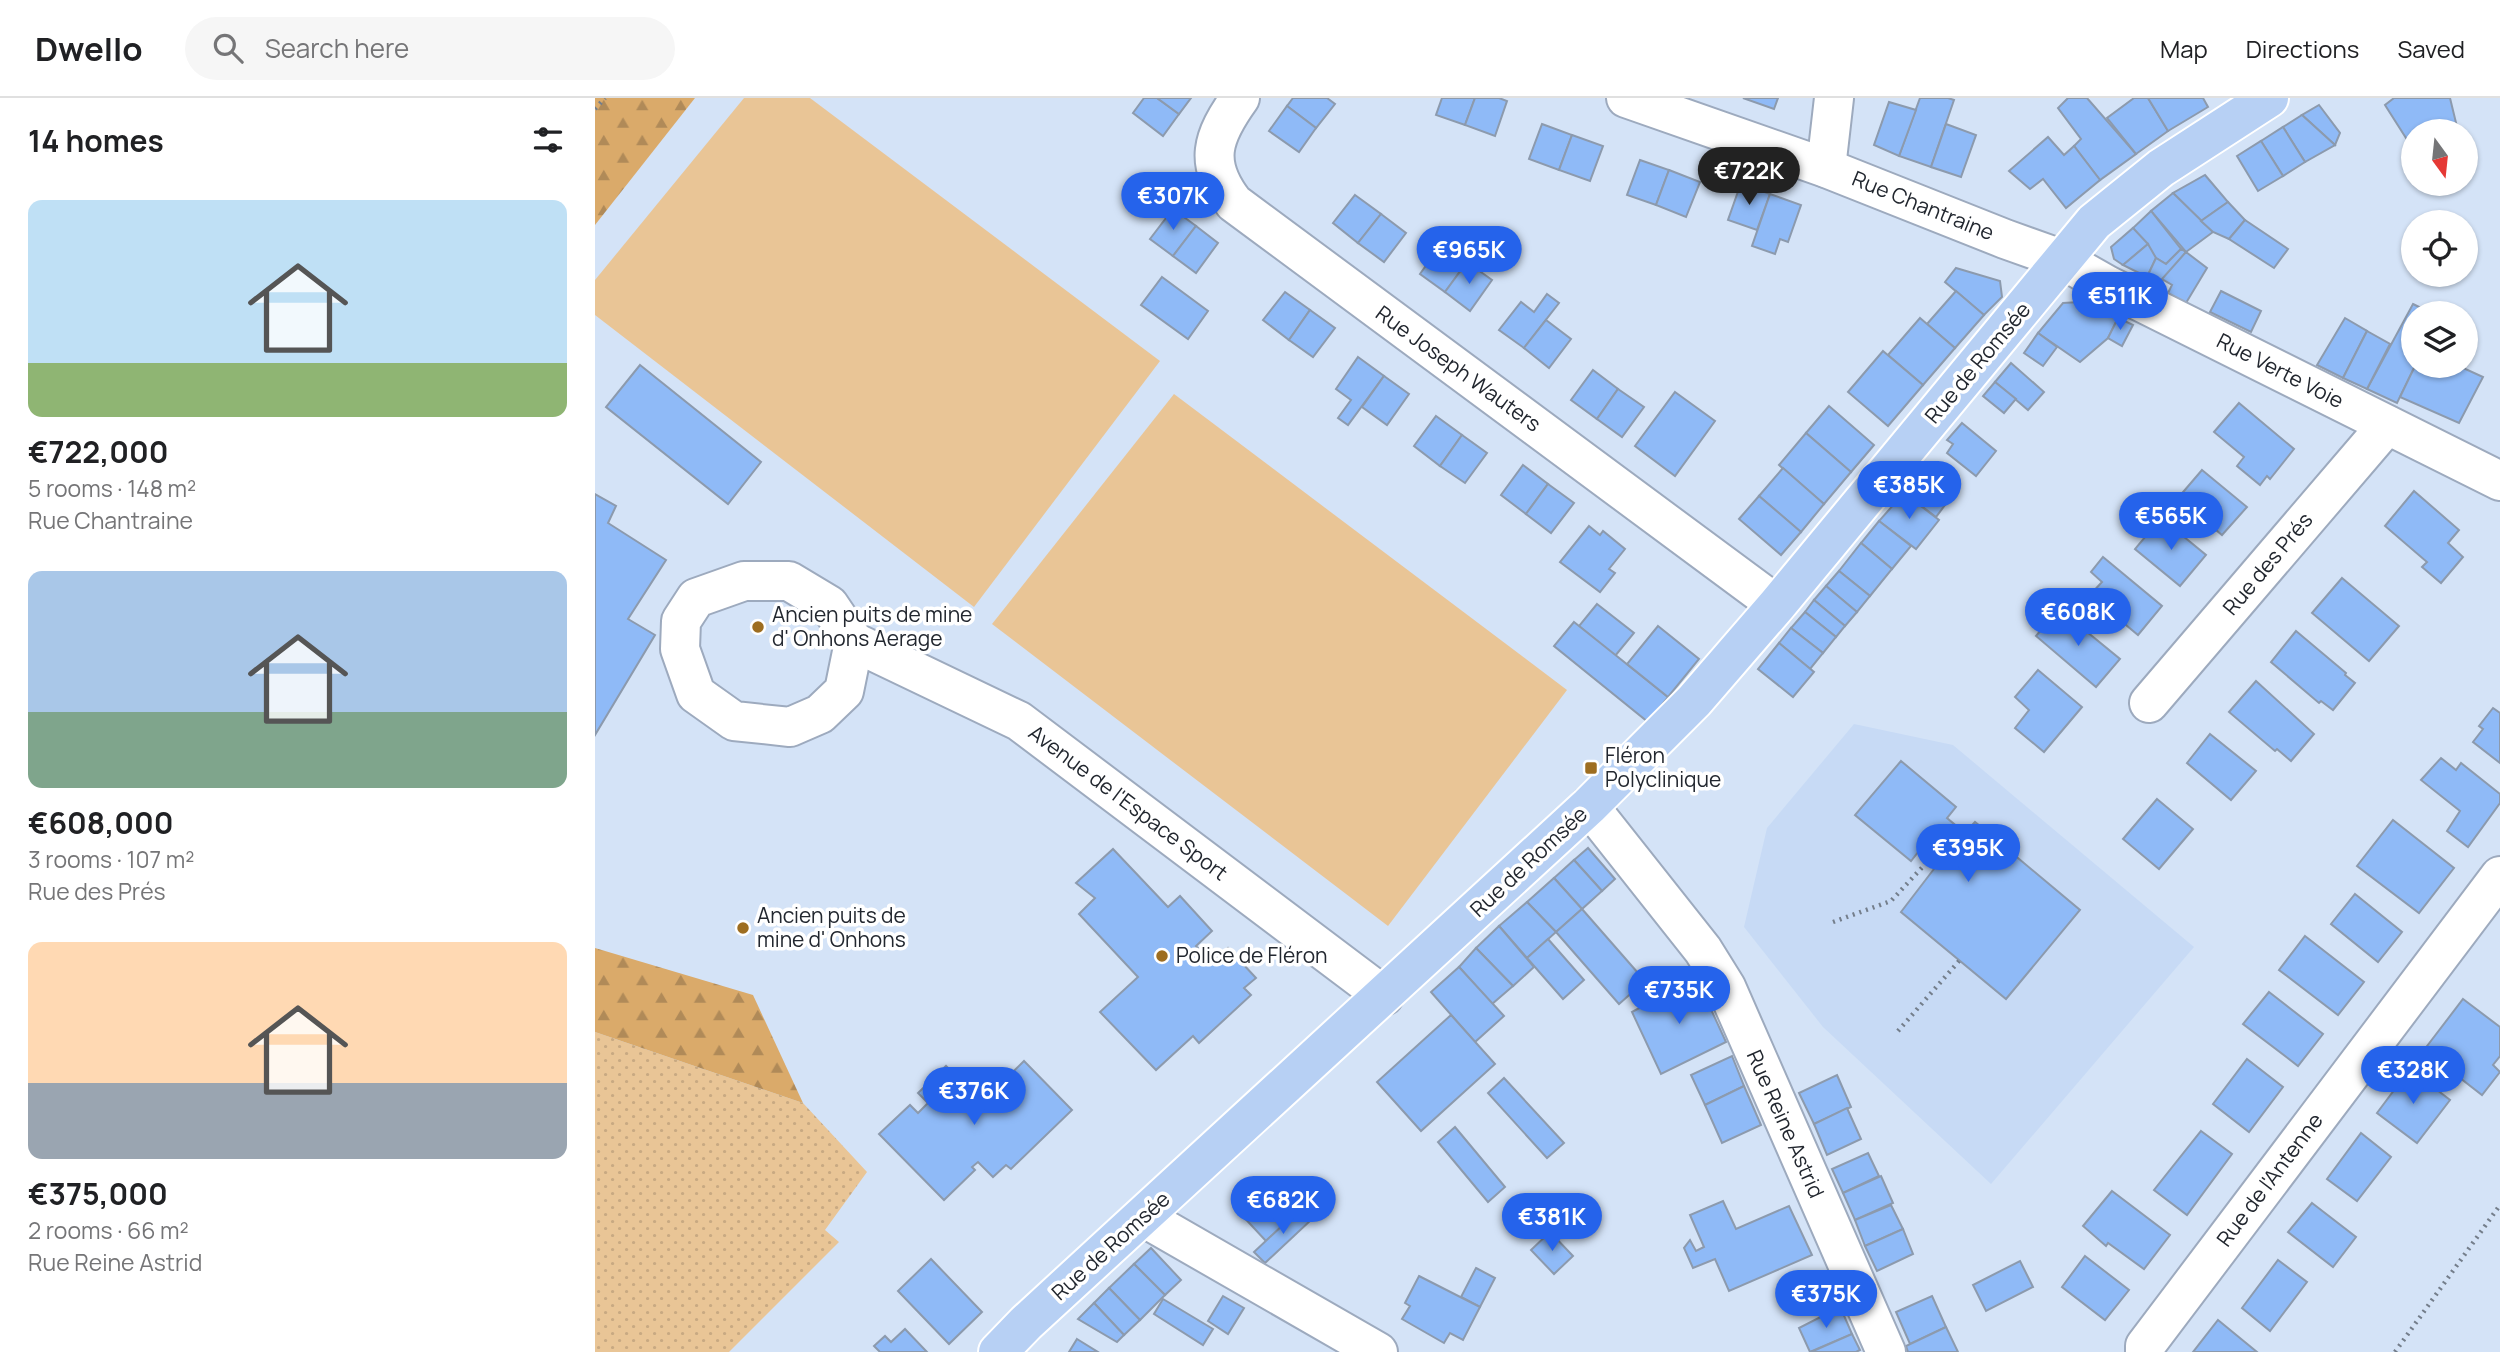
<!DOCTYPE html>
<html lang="en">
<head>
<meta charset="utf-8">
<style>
	:root { --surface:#fff; --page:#f6f6f6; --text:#202124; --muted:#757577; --line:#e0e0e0; --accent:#2563eb }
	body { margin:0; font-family:Manrope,sans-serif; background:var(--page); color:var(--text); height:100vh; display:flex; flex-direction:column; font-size:26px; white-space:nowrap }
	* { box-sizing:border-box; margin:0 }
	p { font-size:23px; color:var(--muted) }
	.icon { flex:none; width:38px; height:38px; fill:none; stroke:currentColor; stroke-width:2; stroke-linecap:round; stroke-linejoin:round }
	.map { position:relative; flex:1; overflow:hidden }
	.drawer { display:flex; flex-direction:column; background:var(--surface); width:595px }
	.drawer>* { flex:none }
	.needle { width:46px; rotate:165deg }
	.buttons { position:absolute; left:1806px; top:21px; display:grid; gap:14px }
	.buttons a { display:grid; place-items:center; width:77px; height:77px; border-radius:50%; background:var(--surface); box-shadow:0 2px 5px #0004; font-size:35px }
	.price { position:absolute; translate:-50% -60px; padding:0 16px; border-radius:24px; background:var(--accent); color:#fff; font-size:23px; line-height:46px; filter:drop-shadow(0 2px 4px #0008) }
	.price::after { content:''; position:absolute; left:50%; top:42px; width:21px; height:16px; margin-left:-10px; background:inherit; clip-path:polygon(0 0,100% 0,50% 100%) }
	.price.selected { background:#222; color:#fff }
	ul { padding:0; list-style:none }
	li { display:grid; align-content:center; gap:14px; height:371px; padding:0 28px }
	li span { display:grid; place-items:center; height:217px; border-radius:14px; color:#555 }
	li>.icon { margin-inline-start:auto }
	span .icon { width:126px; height:126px; fill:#fffc; stroke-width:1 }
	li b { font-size:30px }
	h2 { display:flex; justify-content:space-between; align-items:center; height:84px; padding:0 28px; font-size:30px }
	header { display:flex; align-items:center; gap:42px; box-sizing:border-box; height:98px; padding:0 35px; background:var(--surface); border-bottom:2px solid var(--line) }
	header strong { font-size:33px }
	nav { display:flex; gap:38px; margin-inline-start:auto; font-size:24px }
	.search { width:490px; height:63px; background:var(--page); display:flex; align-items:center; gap:18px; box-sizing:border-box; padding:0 24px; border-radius:38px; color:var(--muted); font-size:26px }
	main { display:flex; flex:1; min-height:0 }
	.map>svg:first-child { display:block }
	.built { fill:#c7daf5 }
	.grass { fill:url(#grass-dots) }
	.forest { fill:url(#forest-firs) }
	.park { fill:#e9c596 }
	.building { fill:#8fbaf7; stroke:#8c9aad; stroke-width:2 }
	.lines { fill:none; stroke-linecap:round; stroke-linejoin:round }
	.minor-casing { stroke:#9daabe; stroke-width:42 }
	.major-casing { stroke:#fff; stroke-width:42 }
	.path { stroke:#747e8b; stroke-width:4.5; stroke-dasharray:2 5; stroke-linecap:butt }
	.minor { stroke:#fff; stroke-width:38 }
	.major { stroke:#b7d0f4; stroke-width:38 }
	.poi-dot { fill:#9d6d20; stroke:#fff; stroke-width:2.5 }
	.labels { text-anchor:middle; stroke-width:7; stroke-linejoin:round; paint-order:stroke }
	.street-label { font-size:21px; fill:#22272f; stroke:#fff }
	.poi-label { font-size:21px; fill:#22272f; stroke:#fff; text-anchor:start }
</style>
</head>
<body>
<header>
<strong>Dwello</strong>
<div class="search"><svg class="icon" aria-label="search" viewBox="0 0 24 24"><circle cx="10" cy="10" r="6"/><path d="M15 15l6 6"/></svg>Search here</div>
<nav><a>Map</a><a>Directions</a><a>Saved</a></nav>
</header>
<main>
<section class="drawer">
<h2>14 homes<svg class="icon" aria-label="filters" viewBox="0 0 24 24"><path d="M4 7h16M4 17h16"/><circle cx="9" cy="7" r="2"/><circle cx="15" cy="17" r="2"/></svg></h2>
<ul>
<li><span style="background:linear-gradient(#bfe0f5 75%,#8fb573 0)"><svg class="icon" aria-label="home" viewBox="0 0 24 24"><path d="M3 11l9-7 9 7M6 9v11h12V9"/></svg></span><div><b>€722,000</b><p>5 rooms · 148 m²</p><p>Rue Chantraine</p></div></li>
<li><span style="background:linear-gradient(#a9c7e8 65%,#7fa58c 0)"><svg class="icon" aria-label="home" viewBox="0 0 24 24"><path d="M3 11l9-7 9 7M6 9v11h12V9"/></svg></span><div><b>€608,000</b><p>3 rooms · 107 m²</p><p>Rue des Prés</p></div></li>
<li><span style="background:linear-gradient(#ffd9b3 65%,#9aa5b1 0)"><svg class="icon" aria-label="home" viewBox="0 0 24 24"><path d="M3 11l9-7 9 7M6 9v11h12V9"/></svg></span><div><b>€375,000</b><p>2 rooms · 66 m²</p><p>Rue Reine Astrid</p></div></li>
</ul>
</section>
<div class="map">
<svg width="1905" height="1254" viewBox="0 0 1905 1254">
	<defs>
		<pattern id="grass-dots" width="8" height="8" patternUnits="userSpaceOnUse" patternTransform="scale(1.75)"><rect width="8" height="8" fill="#e9c596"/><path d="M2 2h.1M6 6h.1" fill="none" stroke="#c8a982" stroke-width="1.8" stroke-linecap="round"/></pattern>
		<pattern id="forest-firs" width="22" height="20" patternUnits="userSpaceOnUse" patternTransform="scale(1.75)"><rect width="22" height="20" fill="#daaa6a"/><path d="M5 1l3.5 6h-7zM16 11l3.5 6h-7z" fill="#b08a58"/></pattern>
	</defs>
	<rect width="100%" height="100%" fill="#d4e3f7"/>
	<polygon class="built" points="1259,626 1358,647 1599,849 1396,1086 1228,929 1149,829 1172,730"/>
	<polygon class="grass" points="0,934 208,1005 272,1074 230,1132 244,1144 134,1254 0,1254"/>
	<g class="forest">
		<polygon points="0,0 100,0 0,127"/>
		<polygon points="0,850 158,897 208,1005 0,934"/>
	</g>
	<g class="park">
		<polygon points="149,0 215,0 565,263 379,509 0,217 0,182"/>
		<polygon points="579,296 972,592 793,828 397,526"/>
	</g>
	<g class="building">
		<polygon points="549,0 562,0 584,16 568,38 538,15"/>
		<polygon points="562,0 596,0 584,16"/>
		<polygon points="698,0 732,0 740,6 721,30 692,8"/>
		<polygon points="847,0 880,0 870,27 841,17"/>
		<polygon points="880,0 904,0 912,3 900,38 870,27"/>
		<polygon points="1148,0 1183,0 1179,11"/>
		<polygon points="1325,0 1353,0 1359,2 1336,69 1304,58"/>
		<polygon points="1473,0 1492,0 1541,56 1505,82 1479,48 1486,41 1463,10"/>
		<polygon points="1539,0 1553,0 1573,33 1541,56 1512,20"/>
		<polygon points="1553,0 1608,0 1613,9 1573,33"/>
		<polygon points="1799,0 1855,0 1863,33 1818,33 1818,51 1790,7"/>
		<polygon points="1294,4 1321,12 1304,58 1279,47"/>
		<polygon points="1724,7 1745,35 1740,47 1707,17"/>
		<polygon points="692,8 721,30 704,54 674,33"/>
		<polygon points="1707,17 1740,47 1710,64 1688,29"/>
		<polygon points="947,26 977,37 964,72 934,61"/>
		<polygon points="1351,26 1381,37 1366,79 1336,69"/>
		<polygon points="1688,29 1710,64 1688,78 1666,43"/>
		<polygon points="977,37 1008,48 995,83 964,72"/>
		<polygon points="1453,39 1469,57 1479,48 1505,82 1471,110 1448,81 1435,91 1414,73"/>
		<polygon points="1666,43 1688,78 1663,93 1642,58"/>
		<polygon points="1045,62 1074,72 1061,107 1032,97"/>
		<polygon points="1074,72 1105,84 1091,119 1061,107"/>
		<polygon points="1610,77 1633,104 1606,123 1578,95"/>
		<polygon points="1146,85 1175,96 1162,132 1133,122"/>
		<polygon points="1578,95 1618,134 1591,154 1556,113"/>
		<polygon points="1175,96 1206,107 1193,144 1185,141 1180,156 1157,148"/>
		<polygon points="760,97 786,116 763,145 738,125"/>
		<polygon points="1633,104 1650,122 1634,141 1618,134 1606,123"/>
		<polygon points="578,111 601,128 578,158 555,141"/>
		<polygon points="1556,113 1586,151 1571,166 1561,160 1538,130"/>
		<polygon points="786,116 811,135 789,164 763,145"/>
		<polygon points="1650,122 1693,151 1679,170 1634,141"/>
		<polygon points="601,128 623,145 601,175 578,158"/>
		<polygon points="1538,130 1553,146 1528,167 1519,161 1516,149"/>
		<polygon points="847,145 872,164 850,194 825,176"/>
		<polygon points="1553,146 1561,160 1552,179 1528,167"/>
		<polygon points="1586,151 1591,154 1562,190 1552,179 1561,160 1571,166"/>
		<polygon points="1591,154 1612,170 1591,205 1573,195 1577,187 1567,181"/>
		<polygon points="872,164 897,182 875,213 850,194"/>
		<polygon points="1361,170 1405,183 1407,199 1389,217 1350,184"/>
		<polygon points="567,179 613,213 593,241 546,207"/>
		<polygon points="1361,193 1389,217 1360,250 1332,226"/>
		<polygon points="1626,193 1666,213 1656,234 1615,214"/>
		<polygon points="690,194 715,212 694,242 668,222"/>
		<polygon points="952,196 964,205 929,250 904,232 926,204 939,214"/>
		<polygon points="1485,204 1523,220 1513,240 1485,264 1443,235 1468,205"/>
		<polygon points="1818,206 1836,215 1818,215 1818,268 1820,268 1802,305 1772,291"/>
		<polygon points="715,212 740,230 718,259 694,242"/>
		<polygon points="1325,220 1360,250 1328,287 1293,257"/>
		<polygon points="1523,220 1538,227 1527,248 1513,240"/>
		<polygon points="1750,220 1772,233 1748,280 1722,267"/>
		<polygon points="951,222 976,241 954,270 929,250"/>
		<polygon points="1772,233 1795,246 1772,291 1748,280"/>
		<polygon points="1443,235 1462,249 1448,268 1429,255"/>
		<polygon points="1288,253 1328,287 1293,328 1253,294"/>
		<polygon points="763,259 789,278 753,327 743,320 756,302 741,291"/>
		<polygon points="1416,265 1449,294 1433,312 1400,284"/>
		<polygon points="45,267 166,364 133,406 11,309"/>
		<polygon points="1820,268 1864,268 1888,279 1864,325 1805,299"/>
		<polygon points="998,272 1023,291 1002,321 976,302"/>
		<polygon points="789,278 814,296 792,327 767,309"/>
		<polygon points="1400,284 1421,301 1409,315 1388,298"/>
		<polygon points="1023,291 1049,309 1027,339 1002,321"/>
		<polygon points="1080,294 1120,323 1080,378 1040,348"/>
		<polygon points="1644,305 1699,351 1675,381 1672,378 1665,387 1642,368 1649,359 1619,334"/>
		<polygon points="1234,308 1279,347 1256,374 1211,335"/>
		<polygon points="841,318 867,337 845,368 819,348"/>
		<polygon points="1367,325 1401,353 1381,378 1352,355 1358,346 1352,342"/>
		<polygon points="1211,335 1256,374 1229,406 1184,367"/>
		<polygon points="867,337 892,355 870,385 845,368"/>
		<polygon points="928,367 953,386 931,416 906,397"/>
		<polygon points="1188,370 1229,406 1206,434 1164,398"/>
		<polygon points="1607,372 1652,409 1627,437 1583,400"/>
		<polygon points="1325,375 1356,399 1341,419 1309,395"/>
		<polygon points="953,386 979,405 956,435 931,416"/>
		<polygon points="1819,393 1864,432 1853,445 1868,459 1846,485 1827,469 1832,464 1790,428"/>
		<polygon points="1309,395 1344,422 1321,451 1284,423"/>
		<polygon points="0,396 21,408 13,425 71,462 33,521 60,537 0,637"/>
		<polygon points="1164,398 1206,434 1186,457 1144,421"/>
		<polygon points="1566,420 1611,457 1585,488 1540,451"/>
		<polygon points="1284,423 1316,448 1297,471 1266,445"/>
		<polygon points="994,428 1005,437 1008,433 1030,451 1014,471 1020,475 1005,494 965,464"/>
		<polygon points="1266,445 1297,471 1275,498 1244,473"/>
		<polygon points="1508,459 1567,508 1543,537 1495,497 1507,484 1496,474"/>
		<polygon points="1244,473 1275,498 1262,514 1231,488"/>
		<polygon points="1747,480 1804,528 1774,563 1717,515"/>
		<polygon points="1231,488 1262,514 1250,528 1219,502"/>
		<polygon points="1219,502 1250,528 1241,539 1210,514"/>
		<polygon points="1002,506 1039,535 1020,558 984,528"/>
		<polygon points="1464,511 1525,561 1501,589 1441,538"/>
		<polygon points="1210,514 1241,539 1228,555 1196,530"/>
		<polygon points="979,524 1073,599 1053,624 959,548"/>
		<polygon points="1063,528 1104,561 1073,599 1032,566"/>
		<polygon points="1196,530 1228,555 1215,571 1184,545"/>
		<polygon points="1701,533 1751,575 1750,577 1760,585 1738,612 1726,603 1724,605 1676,564"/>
		<polygon points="1184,545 1219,574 1198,599 1163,571"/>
		<polygon points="1443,572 1487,609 1449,654 1420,630 1434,612 1420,599"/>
		<polygon points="1661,583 1719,636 1696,663 1682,651 1680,653 1634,614"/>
		<polygon points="1898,610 1905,615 1905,665 1878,644 1888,631 1884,628"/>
		<polygon points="1615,636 1661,673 1636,702 1592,665"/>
		<polygon points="1846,660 1861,672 1866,665 1905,696 1905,705 1873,749 1852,733 1865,713 1826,682"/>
		<polygon points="1306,663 1361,709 1352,720 1370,735 1380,724 1485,812 1411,901 1306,814 1342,767 1324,753 1316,763 1260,717"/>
		<polygon points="1562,701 1598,731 1564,771 1528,741"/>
		<polygon points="1798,722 1859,770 1824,815 1762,768"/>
		<polygon points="993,750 1020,781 1007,793 979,762"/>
		<polygon points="518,751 573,809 585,798 617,833 601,848 617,865 633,850 661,880 649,890 656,897 604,945 598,938 561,972 505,914 543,879 484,816 500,800 481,785"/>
		<polygon points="979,762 1007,793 987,811 959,780"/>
		<polygon points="959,780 987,811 961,834 932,804"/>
		<polygon points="1760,796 1807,834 1783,864 1736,826"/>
		<polygon points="932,804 961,834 932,860 904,828"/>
		<polygon points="987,811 1050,883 1024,906 961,834"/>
		<polygon points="904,828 939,869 918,888 881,850"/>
		<polygon points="1710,838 1769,884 1743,917 1684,872"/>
		<polygon points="953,841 989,882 968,901 932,860"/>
		<polygon points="881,850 918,888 897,906 864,869"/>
		<polygon points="864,869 909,918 880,944 836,894"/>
		<polygon points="1101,879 1131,944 1066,976 1037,914"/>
		<polygon points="1674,894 1728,936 1703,968 1648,926"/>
		<polygon points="1868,901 1905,929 1905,958 1898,967 1905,974 1887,997 1829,952"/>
		<polygon points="856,917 900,966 826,1033 782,984"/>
		<polygon points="1137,958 1149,988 1110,1007 1096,977"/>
		<polygon points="1652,961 1688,989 1654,1034 1618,1006"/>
		<polygon points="429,963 477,1012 416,1071 411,1067 398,1079 383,1064 377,1069 380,1072 349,1102 284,1036 315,1007 323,1015 333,1005 323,995 351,968 387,1004"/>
		<polygon points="1815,971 1855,1002 1822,1045 1782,1015"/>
		<polygon points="1242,977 1256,1009 1219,1026 1204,995"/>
		<polygon points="909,980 969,1045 952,1060 893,995"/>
		<polygon points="1149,988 1166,1027 1127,1045 1110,1007"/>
		<polygon points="1252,1010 1266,1041 1232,1057 1219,1026"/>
		<polygon points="860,1029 910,1089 893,1104 843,1044"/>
		<polygon points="1606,1033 1637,1056 1592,1117 1559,1092"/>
		<polygon points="1766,1035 1796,1059 1762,1103 1732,1081"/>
		<polygon points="1273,1055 1284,1078 1248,1095 1237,1071"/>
		<polygon points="1286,1078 1298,1105 1260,1122 1248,1095"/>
		<polygon points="669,1082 700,1116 671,1143 644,1114 654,1105 650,1100"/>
		<polygon points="1517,1093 1575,1137 1549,1171 1513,1145 1511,1148 1488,1128"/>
		<polygon points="1128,1103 1141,1131 1194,1108 1217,1157 1134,1193 1120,1161 1098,1170 1089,1150 1095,1142 1101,1153 1109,1149 1095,1117"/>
		<polygon points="1717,1105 1761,1139 1738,1169 1693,1134"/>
		<polygon points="1296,1107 1308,1131 1270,1148 1260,1122"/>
		<polygon points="705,1111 716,1122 670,1165 659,1154"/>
		<polygon points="1308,1131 1318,1156 1282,1173 1270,1148"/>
		<polygon points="955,1134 978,1158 959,1176 936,1152"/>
		<polygon points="556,1150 586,1182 570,1197 539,1166"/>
		<polygon points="1490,1158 1534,1192 1510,1222 1467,1189"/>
		<polygon points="336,1161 387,1214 354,1246 303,1193"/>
		<polygon points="1683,1162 1712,1184 1675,1233 1647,1210"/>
		<polygon points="1425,1163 1438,1189 1391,1213 1378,1187"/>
		<polygon points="539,1166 570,1197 545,1222 514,1190"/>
		<polygon points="881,1170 900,1180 885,1209 866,1199"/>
		<polygon points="824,1178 885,1209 868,1242 855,1235 849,1245 807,1221 815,1208 810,1205"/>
		<polygon points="514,1190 545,1222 529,1237 499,1205"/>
		<polygon points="628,1198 649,1210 633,1236 613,1223"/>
		<polygon points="1337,1198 1351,1229 1315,1246 1301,1214"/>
		<polygon points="568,1201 618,1231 608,1247 559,1216"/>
		<polygon points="499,1205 529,1237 522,1244 483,1221"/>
		<polygon points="1241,1211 1247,1213 1257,1236 1215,1254 1204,1230"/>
		<polygon points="1623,1222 1662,1254 1598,1254"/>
		<polygon points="1351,1229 1363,1254 1313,1254 1311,1248"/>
		<polygon points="310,1231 332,1254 285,1254 279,1248 290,1238 296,1244"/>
		<polygon points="1257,1236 1265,1252 1261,1254 1216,1254"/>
		<polygon points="482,1241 503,1254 474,1254"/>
	</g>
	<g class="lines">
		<defs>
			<g id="minor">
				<path d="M645 0C617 39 608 65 639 105L1182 507"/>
				<polyline points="1031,0 1231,70 1410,141 1466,161 1512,187 1905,383"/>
				<polyline points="1231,70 1239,0"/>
				<polygon points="149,483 194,483 234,507 259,544 249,593 225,616 195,629 139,623 101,596 85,551 86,523 101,500"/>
				<polyline points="259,544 424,623 789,898"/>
				<polyline points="1554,605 1792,327"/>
				<polyline points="994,708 1108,852 1131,889 1291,1254"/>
				<polyline points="548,1119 783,1254"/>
				<polyline points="1550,1254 1550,1248 1905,778"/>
			</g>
			<polyline id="major" points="403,1254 431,1225 994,708 1099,603 1182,507 1499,124 1566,70 1674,0"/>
		</defs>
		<use href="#minor" class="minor-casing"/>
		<use href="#major" class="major-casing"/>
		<g class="path">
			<polyline points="0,11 10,0"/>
			<polyline points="1238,824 1296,803 1334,762"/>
			<polyline points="1303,933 1364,863"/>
			<polyline points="1800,1254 1905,1107"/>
		</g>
		<use href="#minor" class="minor"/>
		<use href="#major" class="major"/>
	</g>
	<g class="poi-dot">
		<circle cx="163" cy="529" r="7"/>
		<rect x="989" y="663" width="14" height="14" rx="3.5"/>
		<circle cx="148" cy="830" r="7"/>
		<circle cx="567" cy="858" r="7"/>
	</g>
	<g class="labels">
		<g class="street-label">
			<text transform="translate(1328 108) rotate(22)" y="7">Rue Chantraine</text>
			<text transform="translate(1383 265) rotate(-50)" y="7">Rue de Romsée</text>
			<text transform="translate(863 271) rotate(36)" y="7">Rue Joseph Wauters</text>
			<text transform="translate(1685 273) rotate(27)" y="7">Rue Verte Voie</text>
			<text transform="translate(1673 466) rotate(-50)" y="7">Rue des Prés</text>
			<text transform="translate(533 705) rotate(37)" y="7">Avenue de l'Espace Sport</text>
			<text transform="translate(934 764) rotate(-43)" y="7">Rue de Romsée</text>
			<text transform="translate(1190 1026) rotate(66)" y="7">Rue Reine Astrid</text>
			<text transform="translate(1675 1082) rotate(-53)" y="7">Rue de l'Antenne</text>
			<text transform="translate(516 1148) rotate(-42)" y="7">Rue de Romsée</text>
		</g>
		<g class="poi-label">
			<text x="177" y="524">Ancien puits de mine<tspan x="177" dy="24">d' Onhons Aerage</tspan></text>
			<text x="1010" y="665">Fléron<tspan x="1010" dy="24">Polyclinique</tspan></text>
			<text x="162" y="825">Ancien puits de<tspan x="162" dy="24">mine d' Onhons</tspan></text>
			<text x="581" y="865">Police de Fléron</text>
		</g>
	</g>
</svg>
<div class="buttons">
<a><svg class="needle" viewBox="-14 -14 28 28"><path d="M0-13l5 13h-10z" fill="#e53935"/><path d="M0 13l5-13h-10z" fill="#757577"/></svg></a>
<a><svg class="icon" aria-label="locate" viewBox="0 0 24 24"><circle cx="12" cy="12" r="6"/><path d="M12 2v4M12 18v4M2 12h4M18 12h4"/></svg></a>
<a><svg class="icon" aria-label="layers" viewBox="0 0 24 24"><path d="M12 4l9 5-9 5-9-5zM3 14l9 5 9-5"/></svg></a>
</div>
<b class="price selected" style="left:1154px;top:109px">€722K</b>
<b class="price" style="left:578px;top:134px">€307K</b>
<b class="price" style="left:874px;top:188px">€965K</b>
<b class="price" style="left:1525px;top:234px">€511K</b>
<b class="price" style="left:1314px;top:423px">€385K</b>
<b class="price" style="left:1576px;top:454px">€565K</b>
<b class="price" style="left:1483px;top:550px">€608K</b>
<b class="price" style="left:1373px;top:786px">€395K</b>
<b class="price" style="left:1084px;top:928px">€735K</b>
<b class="price" style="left:1818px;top:1008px">€328K</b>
<b class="price" style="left:379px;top:1029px">€376K</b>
<b class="price" style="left:688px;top:1138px">€682K</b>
<b class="price" style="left:957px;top:1155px">€381K</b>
<b class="price" style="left:1231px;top:1232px">€375K</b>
</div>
</main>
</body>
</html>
